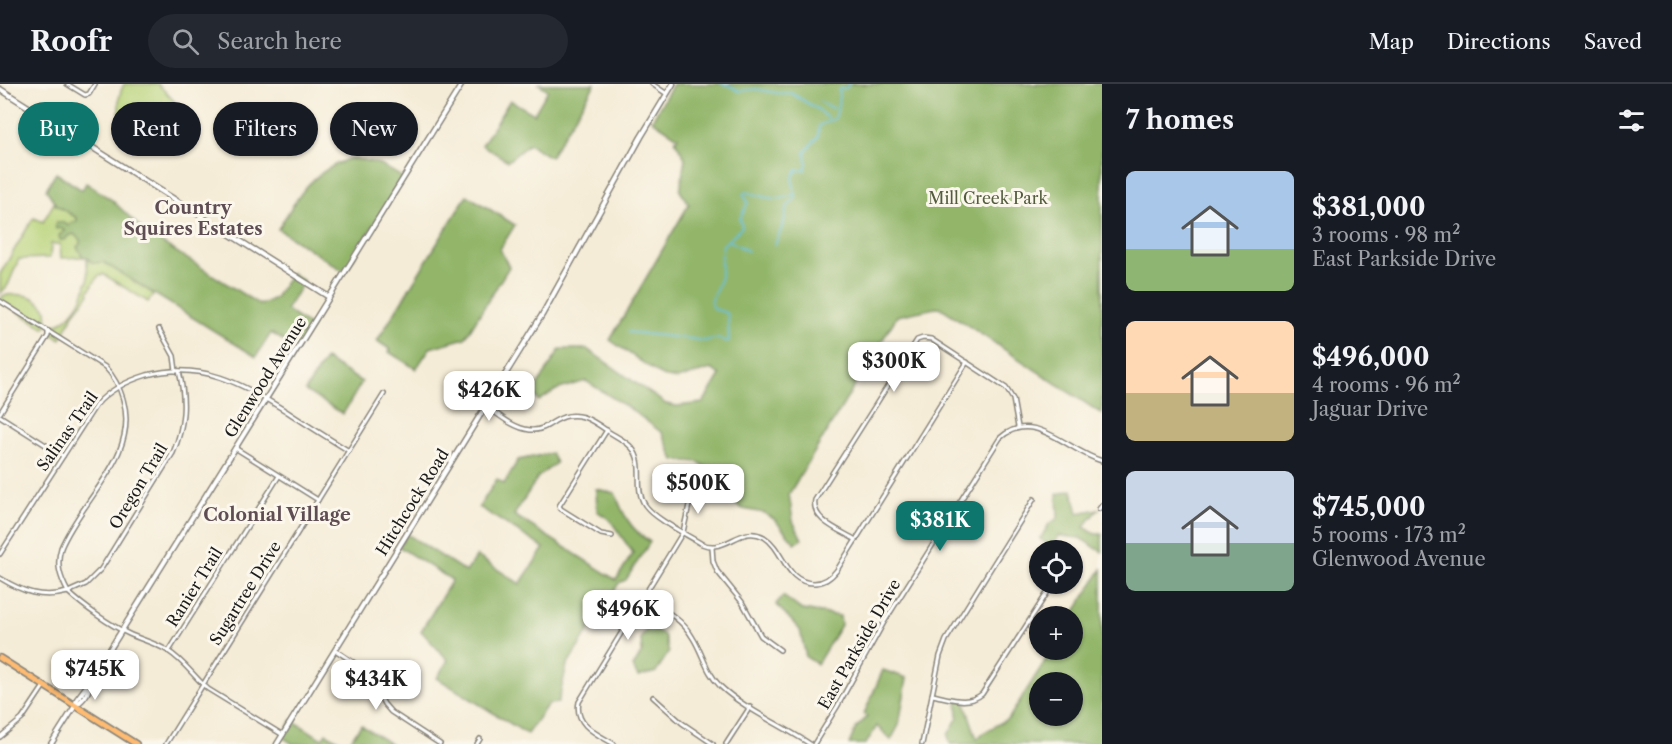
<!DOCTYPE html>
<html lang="en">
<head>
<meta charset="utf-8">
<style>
	:root { --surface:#171b24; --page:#242831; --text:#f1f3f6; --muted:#9ea1a6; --line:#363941; --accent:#0f766e }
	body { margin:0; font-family:"Libre Caslon Text",serif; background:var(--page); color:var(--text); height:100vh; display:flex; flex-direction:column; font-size:22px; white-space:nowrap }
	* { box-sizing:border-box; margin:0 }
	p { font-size:20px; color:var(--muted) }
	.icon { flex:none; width:33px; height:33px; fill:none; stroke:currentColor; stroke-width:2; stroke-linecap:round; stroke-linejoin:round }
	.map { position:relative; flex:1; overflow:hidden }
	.details { display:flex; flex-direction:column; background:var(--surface); width:570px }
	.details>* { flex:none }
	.guide { position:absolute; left:18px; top:18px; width:570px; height:54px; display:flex; gap:12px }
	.buttons { position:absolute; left:1029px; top:456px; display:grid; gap:12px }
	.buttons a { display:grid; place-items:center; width:54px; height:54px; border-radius:50%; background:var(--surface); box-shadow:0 2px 4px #0004; font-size:30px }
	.price { position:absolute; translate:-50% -51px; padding:0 14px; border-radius:12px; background:#fff; color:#222; font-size:20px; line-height:39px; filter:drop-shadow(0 2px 3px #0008) }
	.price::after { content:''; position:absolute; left:50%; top:36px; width:18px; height:14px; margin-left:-9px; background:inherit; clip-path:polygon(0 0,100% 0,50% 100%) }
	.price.selected { background:var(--accent); color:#fff }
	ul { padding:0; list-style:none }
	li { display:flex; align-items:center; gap:18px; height:150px; padding:0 24px }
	li span { display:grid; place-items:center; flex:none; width:168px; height:120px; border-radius:9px; color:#555 }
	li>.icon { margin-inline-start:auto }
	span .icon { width:72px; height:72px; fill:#fffc; stroke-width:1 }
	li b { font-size:26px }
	h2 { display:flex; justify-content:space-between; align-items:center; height:72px; padding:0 24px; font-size:26px }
	.pill { padding:0 21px; border-radius:27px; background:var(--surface); box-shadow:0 2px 4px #0004; font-size:21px; line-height:54px }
	.pill.selected { background:var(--accent); color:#fff }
	header { display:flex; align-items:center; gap:36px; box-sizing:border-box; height:84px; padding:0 30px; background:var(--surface); border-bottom:2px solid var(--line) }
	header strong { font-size:28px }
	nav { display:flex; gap:33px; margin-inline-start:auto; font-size:21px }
	.search { width:420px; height:54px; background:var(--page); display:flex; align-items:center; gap:15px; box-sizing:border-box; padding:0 21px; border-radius:33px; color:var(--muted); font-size:22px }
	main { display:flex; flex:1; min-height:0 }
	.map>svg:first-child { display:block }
	.green { fill:#b8d379; stroke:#6a784a; stroke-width:1.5 }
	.forest { fill:#92b569; stroke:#576842; stroke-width:1.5; fill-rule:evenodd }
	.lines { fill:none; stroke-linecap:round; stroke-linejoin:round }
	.stream { stroke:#65c3e3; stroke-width:1.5 }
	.minor-casing { stroke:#88847a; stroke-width:6 }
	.tertiary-casing { stroke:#88847a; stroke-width:7 }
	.primary-casing { stroke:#88847a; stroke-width:8 }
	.minor { stroke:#fff; stroke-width:3 }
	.tertiary { stroke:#fff; stroke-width:4 }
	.primary { stroke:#febb71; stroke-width:5 }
	.labels { text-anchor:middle; stroke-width:6; stroke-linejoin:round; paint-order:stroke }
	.park-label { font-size:16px; fill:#535c3d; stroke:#fbf7ec }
	.street-label { font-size:16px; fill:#1c1c1c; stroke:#fbf7ec }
	.neighbourhood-label { font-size:18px; font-weight:bold; fill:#5f4d54; stroke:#fbf7ec }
</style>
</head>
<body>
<header>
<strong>Roofr</strong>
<div class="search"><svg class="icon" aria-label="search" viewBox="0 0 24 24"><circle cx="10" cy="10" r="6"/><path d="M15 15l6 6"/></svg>Search here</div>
<nav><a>Map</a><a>Directions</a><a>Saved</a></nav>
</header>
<main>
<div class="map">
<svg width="1102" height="660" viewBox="0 0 1102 660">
	<rect width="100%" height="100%" fill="#fbf7ec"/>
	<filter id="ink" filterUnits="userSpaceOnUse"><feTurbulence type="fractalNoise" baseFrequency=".0167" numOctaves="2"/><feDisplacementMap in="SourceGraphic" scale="12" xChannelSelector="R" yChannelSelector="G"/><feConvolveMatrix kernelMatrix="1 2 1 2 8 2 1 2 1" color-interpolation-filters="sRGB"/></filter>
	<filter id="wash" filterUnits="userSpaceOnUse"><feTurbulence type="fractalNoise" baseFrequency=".008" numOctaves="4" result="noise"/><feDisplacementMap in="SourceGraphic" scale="24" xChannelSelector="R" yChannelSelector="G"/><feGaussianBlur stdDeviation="1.35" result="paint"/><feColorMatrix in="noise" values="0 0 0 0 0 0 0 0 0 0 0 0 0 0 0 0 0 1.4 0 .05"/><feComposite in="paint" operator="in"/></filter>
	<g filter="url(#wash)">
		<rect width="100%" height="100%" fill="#f5ecd7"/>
		<g class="green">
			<path d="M124 0H158L176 19 174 29 133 49C117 38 115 17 124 0Z"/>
			<polygon points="54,119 77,134 77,138 69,142 57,138 68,152 74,150 80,156 80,160 77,163 83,173 61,174 60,160 51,160 50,174 19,175 8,201 0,210 0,190 32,136 34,134 43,138"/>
			<path d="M87 175 93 179 103 178 154 210 148 218 103 190 101 192 99 191 88 208 89 210 73 231 61 255 52 250 54 241C70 237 85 215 86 199L88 198Z"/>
			<path d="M5 211C23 209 35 211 46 225L47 242 44 244 2 218V213Z"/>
		</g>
		<g class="forest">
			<polygon points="539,0 595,0 550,73 529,60 508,77 482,61 510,16 534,30 548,6"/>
			<polygon points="673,0 1102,0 1102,330 940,223 897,232 789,410 793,437 802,455 795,459 774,435 764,429 743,425 727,415 721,392 698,378 674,376 662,349 632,326 586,297 556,306 539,317 533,309 560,265 587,265 666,320 677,322 703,319 720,291 711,285 677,295 662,292 610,256 689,120 680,107 685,74 675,57 678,53 652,36"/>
			<path d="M348 75C373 75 383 81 403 94L345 188 278 145C299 111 309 90 348 75Z"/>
			<polygon points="56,89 82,106 86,99 112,116 145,148 260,221 275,214 291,189 304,197 286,226 311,243 297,265 271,249 256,273 103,178 93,179 87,173 83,173 77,163 80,160 80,156 74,150 68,152 65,156 60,156 59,151 65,147 60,144 56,145 55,142 57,138 64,139 69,142 72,138 77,138 77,134 56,121 46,105"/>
			<polygon points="467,111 515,141 500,165 509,183 465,254 430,264 416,285 389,268 391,266 377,257"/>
			<polygon points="325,275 362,298 343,330 305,307"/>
			<path d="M551 369 556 379 538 393 514 431 616 496 633 469 610 436 597 427 596 405 615 409C623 430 630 445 650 458L626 496 619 499 567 581 558 619 548 620 527 650 437 594 448 576 421 547 452 496 399 463 407 450 466 488 477 472 520 500 544 464 479 423 497 395 504 400 518 376Z"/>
			<polygon points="1072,406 1078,429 1099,425 1084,443 1095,450 1102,450 1102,468 1080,454 1059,452 1052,463 1040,455 1049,440 1058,434 1057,410"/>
			<path d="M1102 485V660H950L948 651 958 633 957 615 964 616 977 655 983 649 1009 634 1052 566H1072V532ZM1040 598H1072V632H1040Z"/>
			<polygon points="783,512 802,526 840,532 841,541 817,580 806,573 800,546 776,520"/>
			<polygon points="649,541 664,551 669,568 656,588 638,593 633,583 642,568 641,554"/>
			<polygon points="883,586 907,594 899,641 891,656 877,642 866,660 849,660 856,644 867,633 864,630"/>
			<polygon points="292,636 322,655 326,649 345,660 293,660 282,653"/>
			<polygon points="361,641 391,660 367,660 361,656 358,660 348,660"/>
		</g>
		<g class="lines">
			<g class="stream">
				<polyline points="721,0 728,1 739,7 756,5 777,9 791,9 819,26 829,35"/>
				<polyline points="819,17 828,23 834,24"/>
				<polyline points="728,156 748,167"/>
				<path d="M775 161C779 149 787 136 786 124L796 114C796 103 788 96 797 86H805L807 79 805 68 818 53 819 42C824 38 830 38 834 35 838 32 839 10 839 5L846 4 849 0"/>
				<path d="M628 248 693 255 704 257 718 254 724 257H729L728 232 727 229 714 225 711 218 721 193V172L723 161 742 143 740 135 748 118 743 110 746 108C762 112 781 120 795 109"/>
			</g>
		</g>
	</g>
	<g filter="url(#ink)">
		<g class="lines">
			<defs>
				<g id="minor">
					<polyline points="67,0 85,11 89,10 95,0"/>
					<polyline points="652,0 667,10"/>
					<path d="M0 217 105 283C113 291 120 304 123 315 140 372 81 415 61 464 56 481 60 493 68 508L86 500 101 485 173 369C185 341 186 316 179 287"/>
					<polyline points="159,245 174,272 176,287"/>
					<path d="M486 322C499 331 513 344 530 346 540 347 547 342 555 337 576 324 592 336 609 348 617 353 626 357 632 364 646 381 633 403 645 421 656 436 686 450 702 460 727 470 740 440 764 453 784 465 785 499 814 499 824 499 831 494 837 486L967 278"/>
					<polyline points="0,329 48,252 48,247"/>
					<polyline points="0,332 63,372"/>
					<polyline points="607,346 559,422 561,425 601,450 612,452"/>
					<polyline points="235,364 318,416"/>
					<polyline points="1099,425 1102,421"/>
					<path d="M856 456C842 447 811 437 815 416L917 256 923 254 931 255 1006 304 1013 315 1018 343"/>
					<polyline points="712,463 713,477 717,487 742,518 761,552 780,566"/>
					<path d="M0 470 96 321C110 305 127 297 147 291 203 277 240 299 286 327 307 341 328 354 349 367"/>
					<path d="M0 494C23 508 41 515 68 508 84 523 110 541 129 550 142 556 156 559 168 567 184 577 194 593 208 605L283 651"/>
					<path d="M643 513C661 524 682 534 693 554 703 570 706 588 720 602 743 624 783 642 810 660"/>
					<polyline points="335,566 365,586 384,620 391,628 440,660"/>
					<polyline points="169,567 279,392"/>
					<path d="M932 611C949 614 968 622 982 610L1053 500"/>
					<polyline points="653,613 682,639 713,660"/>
					<polyline points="0,653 22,635 44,602"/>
					<polyline points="166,660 384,310"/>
					<polyline points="477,660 480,655"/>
					<path d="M614 660C597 650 574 641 579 618L683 448 689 421 695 405"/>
					<polyline points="726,660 750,623"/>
					<path d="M814 660 837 623 883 540 1000 354C1034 324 1067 367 1102 377"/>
					<polyline points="922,660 940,572 946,556 1034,415"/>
				</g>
				<g id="tertiary">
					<polyline points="0,5 329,213"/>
					<path d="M76 621C83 616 90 608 89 599"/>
					<polyline points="51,660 75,622 77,615 89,599 462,0"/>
					<polyline points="277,660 542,231 641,53 673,0"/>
				</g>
				<polyline id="primary" points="0,574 136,660"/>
			</defs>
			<use href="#minor" class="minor-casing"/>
			<use href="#tertiary" class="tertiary-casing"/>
			<use href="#primary" class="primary-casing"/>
			<use href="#minor" class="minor"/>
			<use href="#tertiary" class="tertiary"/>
			<use href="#primary" class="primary"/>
		</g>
	</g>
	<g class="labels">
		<g class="park-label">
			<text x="988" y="120">Mill Creek Park</text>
		</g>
		<g class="street-label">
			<text transform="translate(265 293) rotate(-58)" y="6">Glenwood Avenue</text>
			<text transform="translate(67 347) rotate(-55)" y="6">Salinas Trail</text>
			<text transform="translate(138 402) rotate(-59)" y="6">Oregon Trail</text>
			<text transform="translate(412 418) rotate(-58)" y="6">Hitchcock Road</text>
			<text transform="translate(194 503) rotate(-58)" y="6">Ranier Trail</text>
			<text transform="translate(245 509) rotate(-58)" y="6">Sugartree Drive</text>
			<text transform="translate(859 560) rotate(-60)" y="6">East Parkside Drive</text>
		</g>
		<g class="neighbourhood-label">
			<text x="193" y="130">Country<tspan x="193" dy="21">Squires Estates</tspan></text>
			<text x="277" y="437">Colonial Village</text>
		</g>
	</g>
</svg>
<div class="buttons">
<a><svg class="icon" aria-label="locate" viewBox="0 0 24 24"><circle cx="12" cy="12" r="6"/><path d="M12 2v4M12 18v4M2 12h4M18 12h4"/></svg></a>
<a>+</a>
<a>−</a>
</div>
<b class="price" style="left:894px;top:309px">$300K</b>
<b class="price" style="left:489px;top:338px">$426K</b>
<b class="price" style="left:698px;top:431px">$500K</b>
<b class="price selected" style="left:940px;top:468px">$381K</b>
<b class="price" style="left:628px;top:557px">$496K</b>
<b class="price" style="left:95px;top:617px">$745K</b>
<b class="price" style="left:376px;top:627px">$434K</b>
<div class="guide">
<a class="pill selected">Buy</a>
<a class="pill">Rent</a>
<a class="pill">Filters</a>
<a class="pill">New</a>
</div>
</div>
<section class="details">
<h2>7 homes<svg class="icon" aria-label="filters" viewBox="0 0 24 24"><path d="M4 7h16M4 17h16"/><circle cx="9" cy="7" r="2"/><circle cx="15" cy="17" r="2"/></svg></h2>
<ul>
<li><span style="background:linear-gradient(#a9c7e8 65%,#8fb573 0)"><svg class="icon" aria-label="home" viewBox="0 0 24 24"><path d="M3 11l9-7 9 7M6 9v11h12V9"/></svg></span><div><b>$381,000</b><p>3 rooms · 98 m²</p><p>East Parkside Drive</p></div></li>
<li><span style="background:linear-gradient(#ffd9b3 60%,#c2b280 0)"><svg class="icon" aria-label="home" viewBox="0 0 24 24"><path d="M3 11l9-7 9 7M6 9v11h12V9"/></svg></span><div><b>$496,000</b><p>4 rooms · 96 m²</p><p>Jaguar Drive</p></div></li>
<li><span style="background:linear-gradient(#c9d6e8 60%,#7fa58c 0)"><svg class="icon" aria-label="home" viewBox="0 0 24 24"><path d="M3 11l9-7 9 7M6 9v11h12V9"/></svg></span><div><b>$745,000</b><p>5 rooms · 173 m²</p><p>Glenwood Avenue</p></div></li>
</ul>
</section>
</main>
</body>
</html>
